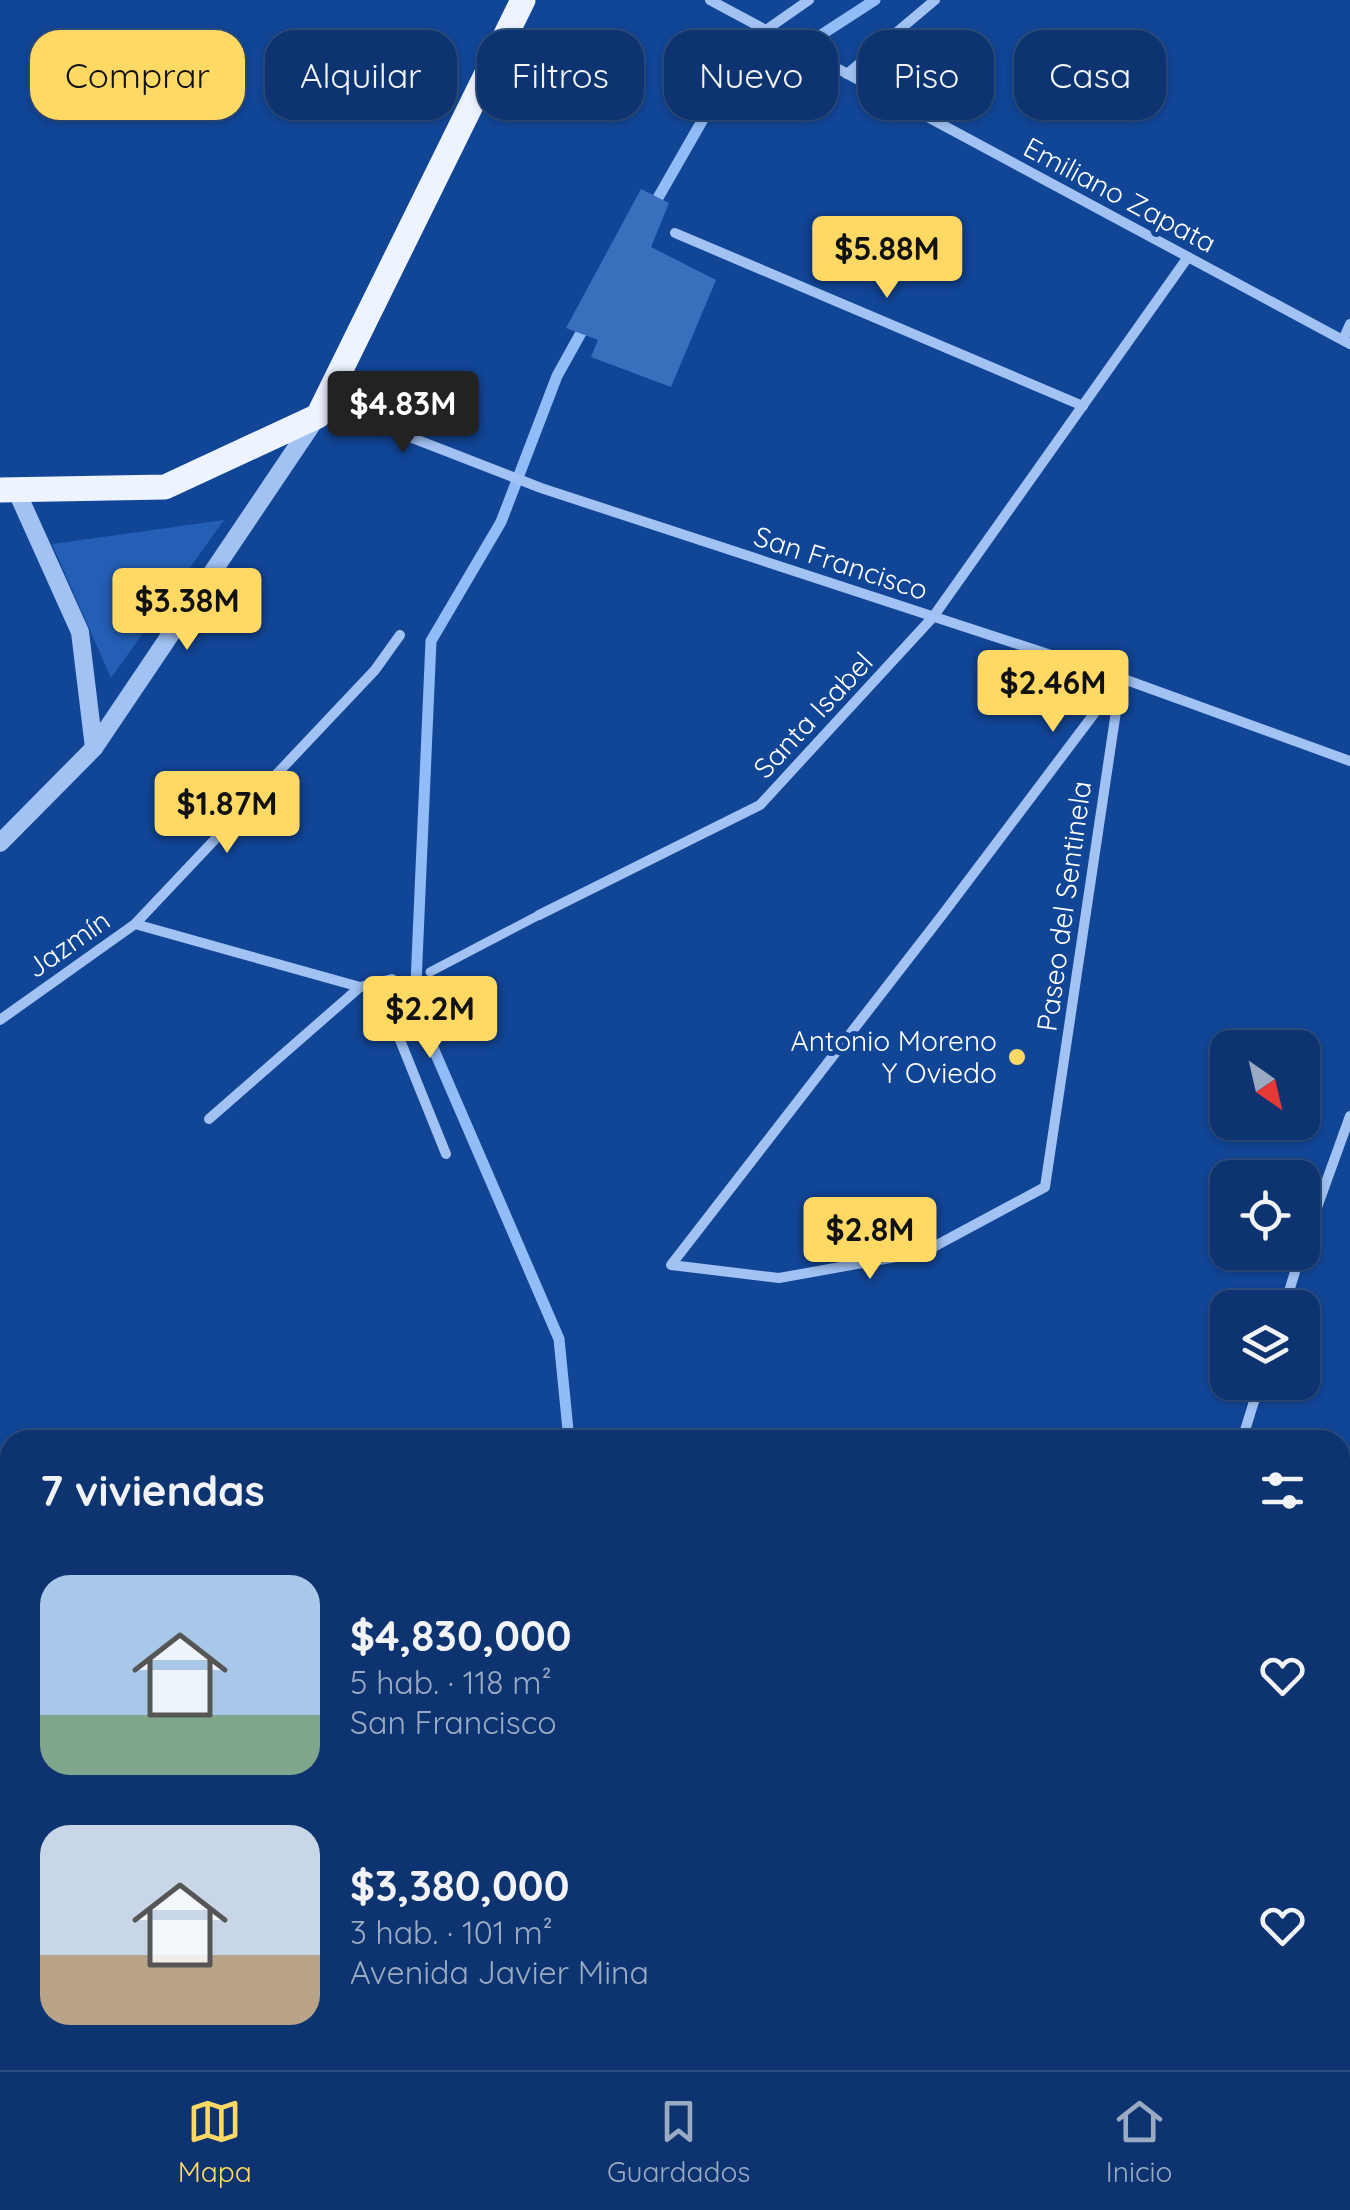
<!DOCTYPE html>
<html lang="es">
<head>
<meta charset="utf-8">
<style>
	:root { --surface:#0d3470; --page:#1b3f78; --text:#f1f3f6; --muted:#9aaac3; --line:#2d4f83; --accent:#ffd963 }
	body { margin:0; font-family:Quicksand,sans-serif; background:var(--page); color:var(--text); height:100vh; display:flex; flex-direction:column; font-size:38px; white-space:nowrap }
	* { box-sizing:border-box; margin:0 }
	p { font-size:32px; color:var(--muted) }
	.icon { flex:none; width:55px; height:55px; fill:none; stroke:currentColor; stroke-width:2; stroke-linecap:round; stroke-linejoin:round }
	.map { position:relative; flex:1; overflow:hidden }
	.drawer { position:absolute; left:0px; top:1430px; width:1350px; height:640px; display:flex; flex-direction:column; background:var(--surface); border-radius:30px 30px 0 0; box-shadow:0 2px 8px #0004,0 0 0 2px var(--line) }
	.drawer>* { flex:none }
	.top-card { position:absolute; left:30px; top:30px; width:1290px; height:90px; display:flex; gap:20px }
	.needle { width:65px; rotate:146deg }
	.controls { position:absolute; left:1210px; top:1030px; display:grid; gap:20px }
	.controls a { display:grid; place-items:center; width:110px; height:110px; border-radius:20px; background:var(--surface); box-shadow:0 2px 8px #0004,0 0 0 2px var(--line); font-size:50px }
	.price { position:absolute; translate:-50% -85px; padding:0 22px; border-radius:10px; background:var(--accent); color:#111; font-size:32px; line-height:65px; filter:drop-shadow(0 2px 5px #0008) }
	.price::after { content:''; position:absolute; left:50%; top:60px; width:30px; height:22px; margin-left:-15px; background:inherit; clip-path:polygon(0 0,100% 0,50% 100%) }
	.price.active { background:#222; color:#fff }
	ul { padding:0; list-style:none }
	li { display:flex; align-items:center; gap:30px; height:250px; padding:0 40px }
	li span { display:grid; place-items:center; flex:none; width:280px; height:200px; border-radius:30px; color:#555 }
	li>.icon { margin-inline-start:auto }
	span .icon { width:120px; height:120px; fill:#fffc; stroke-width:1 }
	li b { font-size:42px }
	h2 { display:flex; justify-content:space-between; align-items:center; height:120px; padding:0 40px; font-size:42px }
	.chip { padding:0 35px; border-radius:30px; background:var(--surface); box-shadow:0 2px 8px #0004,0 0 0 2px var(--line); font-size:35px; line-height:90px }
	.chip.active { background:var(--accent); color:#111 }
	.menu { display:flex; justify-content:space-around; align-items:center; height:140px; border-top:2px solid var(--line); background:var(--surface); font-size:28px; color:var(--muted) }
	.menu a { display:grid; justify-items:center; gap:5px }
	.menu .active { color:var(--accent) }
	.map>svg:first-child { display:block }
	.green { fill:#245eb5 }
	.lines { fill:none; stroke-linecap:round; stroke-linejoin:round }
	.stream { stroke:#92bcf7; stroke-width:11 }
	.building { fill:#3a6fbe }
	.pedestrian { stroke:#a1c2f3; stroke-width:9 }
	.minor { stroke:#a1c2f3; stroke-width:10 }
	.tertiary { stroke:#a1c2f3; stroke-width:18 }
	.primary { stroke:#edf3ff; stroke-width:25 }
	.poi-dot { fill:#ffd963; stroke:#114596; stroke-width:4 }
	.labels { text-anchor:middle; stroke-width:10; stroke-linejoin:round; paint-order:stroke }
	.street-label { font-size:28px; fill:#fff; stroke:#114596 }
	.poi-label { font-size:28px; fill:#fff; stroke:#114596; text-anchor:end }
</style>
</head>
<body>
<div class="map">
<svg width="1350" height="2070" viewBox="0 0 1350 2070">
	<rect width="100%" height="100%" fill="#114596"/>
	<polygon class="green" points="224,520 111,678 52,544"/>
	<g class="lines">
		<g class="stream">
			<polyline points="651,210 710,107 875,0"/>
			<polyline points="569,1440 559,1339 415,1006 431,641 501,522 557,376 587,322"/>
			<polyline points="177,2070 185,2060"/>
		</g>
	</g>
	<polygon class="building" points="641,189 669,203 651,247 716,280 671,387 591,357 598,340 566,328"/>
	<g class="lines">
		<polyline class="pedestrian" points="430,972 539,915"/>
		<g class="minor">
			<polyline points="710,0 1350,344"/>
			<polyline points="766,30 809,0"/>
			<polyline points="847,74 935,0"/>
			<polyline points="675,233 1083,406"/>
			<polyline points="1343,340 1350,324"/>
			<polyline points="319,416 366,420 541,488 1121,678 1350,761"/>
			<polygon points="1121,678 1045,1187 924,1252 779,1278 671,1265 943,914"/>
			<polyline points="539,915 760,805 933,617 1188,257"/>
			<polyline points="135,924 360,987 392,979"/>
			<polyline points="377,983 446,1154"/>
			<polyline points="0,1020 135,924 375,670 400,635"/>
			<polyline points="209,1119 360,987"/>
			<polyline points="1302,1249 1350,1116"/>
			<polyline points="1284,1308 1301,1252"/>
			<polyline points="1242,1440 1260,1382"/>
			<polyline points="0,1531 10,1542"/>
			<polyline points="1340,1551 1350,1554"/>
			<polyline points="0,1681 10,1668"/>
			<polyline points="0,2047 10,2034"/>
			<polyline points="479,2060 488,2070"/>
			<polyline points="940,2060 949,2070"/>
			<polyline points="768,2070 781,2060"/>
		</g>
		<g class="tertiary">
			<polyline points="17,492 80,632 94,748"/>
			<polyline points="0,843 94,748 315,420"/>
		</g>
		<polyline class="primary" points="0,490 165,487 318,416 523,0"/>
	</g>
	<circle class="poi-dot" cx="1017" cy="1057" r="10"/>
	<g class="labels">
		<g class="street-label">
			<text transform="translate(1120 195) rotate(28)" y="10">Emiliano Zapata</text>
			<text transform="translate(841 563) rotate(18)" y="10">San Francisco</text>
			<text transform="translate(813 715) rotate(-47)" y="10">Santa Isabel</text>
			<text transform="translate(1064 906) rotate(-82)" y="10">Paseo del Sentinela</text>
			<text transform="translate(68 944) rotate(-35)" y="10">Jazmín</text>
		</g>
		<g class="poi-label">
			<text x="997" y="1051">Antonio Moreno<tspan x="997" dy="32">Y Oviedo</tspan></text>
		</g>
	</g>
</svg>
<div class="controls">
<a><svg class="needle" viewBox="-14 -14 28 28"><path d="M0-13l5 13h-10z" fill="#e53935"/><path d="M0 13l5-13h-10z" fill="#9aaac3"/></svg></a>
<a><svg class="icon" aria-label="locate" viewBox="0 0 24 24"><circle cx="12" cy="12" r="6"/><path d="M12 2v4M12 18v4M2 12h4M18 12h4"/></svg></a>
<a><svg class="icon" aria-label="layers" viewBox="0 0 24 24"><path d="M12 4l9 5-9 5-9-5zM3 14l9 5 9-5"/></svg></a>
</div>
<b class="price" style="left:887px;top:301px">$5.88M</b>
<b class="price active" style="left:403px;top:456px">$4.83M</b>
<b class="price" style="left:187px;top:653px">$3.38M</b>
<b class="price" style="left:1053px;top:735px">$2.46M</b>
<b class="price" style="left:227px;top:856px">$1.87M</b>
<b class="price" style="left:430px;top:1061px">$2.2M</b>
<b class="price" style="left:870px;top:1282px">$2.8M</b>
<div class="top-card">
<a class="chip active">Comprar</a>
<a class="chip">Alquilar</a>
<a class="chip">Filtros</a>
<a class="chip">Nuevo</a>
<a class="chip">Piso</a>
<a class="chip">Casa</a>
</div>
<section class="drawer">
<h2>7 viviendas<svg class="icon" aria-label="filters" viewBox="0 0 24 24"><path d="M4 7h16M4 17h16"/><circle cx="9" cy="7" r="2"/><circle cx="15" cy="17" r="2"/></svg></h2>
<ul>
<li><span style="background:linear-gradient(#a9c7e8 70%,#7fa58c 0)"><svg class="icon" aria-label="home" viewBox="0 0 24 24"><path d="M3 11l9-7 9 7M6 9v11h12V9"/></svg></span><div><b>$4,830,000</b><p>5 hab. · 118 m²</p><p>San Francisco</p></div><svg class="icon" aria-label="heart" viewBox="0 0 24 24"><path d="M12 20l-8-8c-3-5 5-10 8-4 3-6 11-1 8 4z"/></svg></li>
<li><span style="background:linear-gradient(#c9d6e8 65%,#b9a48a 0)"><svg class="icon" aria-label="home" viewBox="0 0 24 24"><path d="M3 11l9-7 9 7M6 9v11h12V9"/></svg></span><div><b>$3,380,000</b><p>3 hab. · 101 m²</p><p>Avenida Javier Mina</p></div><svg class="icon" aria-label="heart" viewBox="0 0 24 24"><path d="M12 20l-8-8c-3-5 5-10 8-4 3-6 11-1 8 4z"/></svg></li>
</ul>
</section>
</div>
<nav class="menu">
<a class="active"><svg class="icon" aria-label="map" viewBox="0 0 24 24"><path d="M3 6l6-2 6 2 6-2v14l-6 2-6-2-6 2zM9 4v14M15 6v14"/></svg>Mapa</a>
<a><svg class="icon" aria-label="saved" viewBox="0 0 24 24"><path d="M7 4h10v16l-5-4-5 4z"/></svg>Guardados</a>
<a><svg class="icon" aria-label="home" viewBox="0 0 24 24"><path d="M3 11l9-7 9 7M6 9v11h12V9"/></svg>Inicio</a>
</nav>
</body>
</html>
